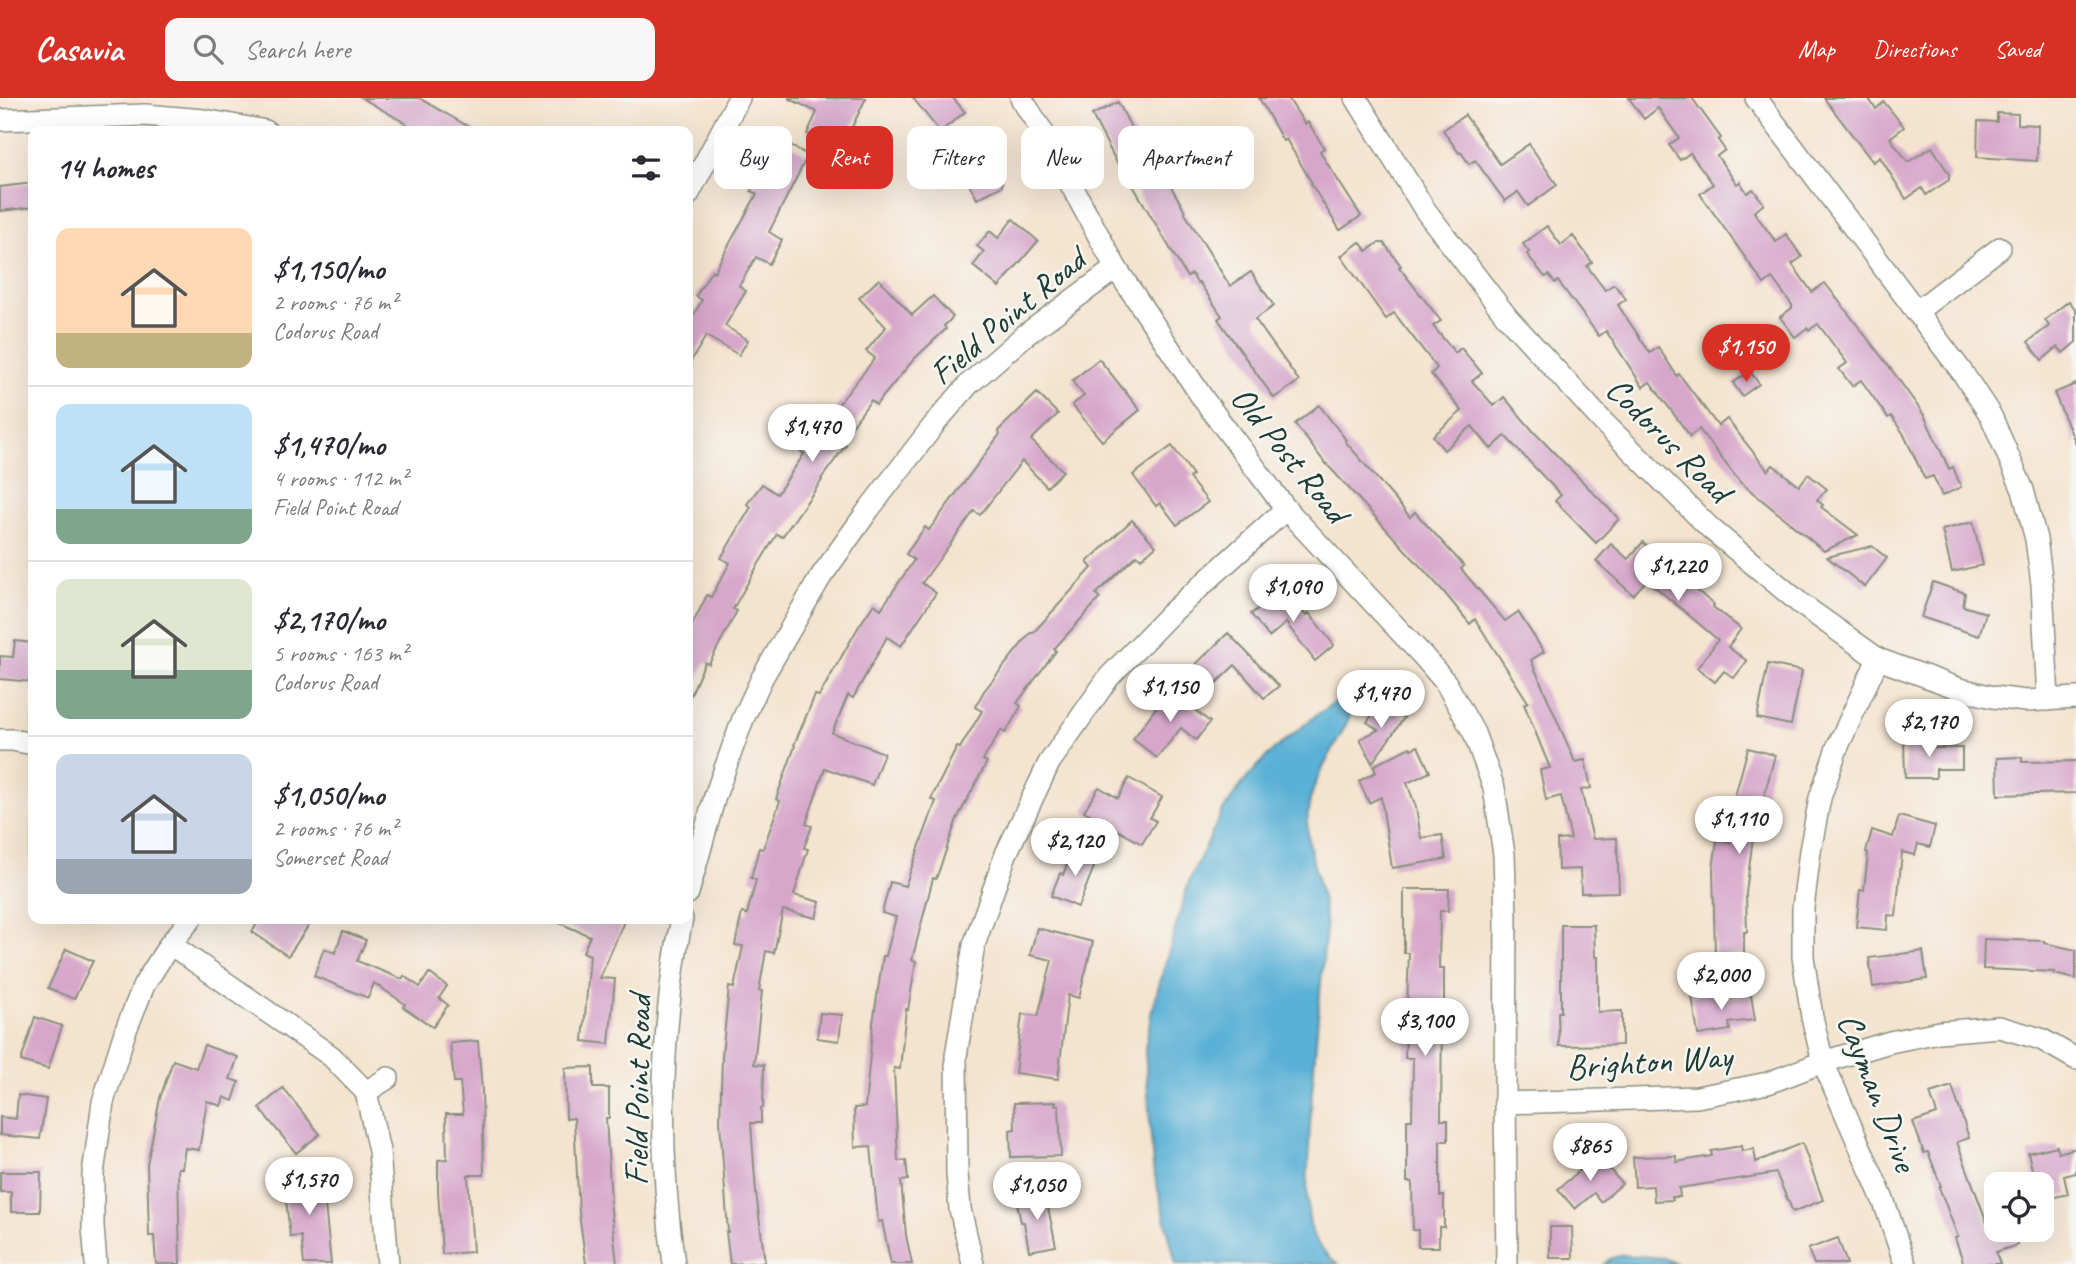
<!DOCTYPE html>
<html lang="en">
<head>
<meta charset="utf-8">
<style>
	:root { --surface:#fff; --page:#f7f7f7; --text:#2b2b33; --muted:#7c7c81; --line:#e1e1e2; --accent:#d93025 }
	body { margin:0; font-family:Caveat,sans-serif; background:var(--page); color:var(--text); height:100vh; display:flex; flex-direction:column; font-size:26px; white-space:nowrap }
	* { box-sizing:border-box; margin:0 }
	p { font-size:23px; color:var(--muted) }
	.icon { flex:none; width:38px; height:38px; fill:none; stroke:currentColor; stroke-width:2; stroke-linecap:round; stroke-linejoin:round }
	.map { position:relative; flex:1; overflow:hidden }
	.details { position:absolute; left:28px; top:28px; width:665px; height:798px; display:flex; flex-direction:column; background:var(--surface); border-radius:14px; box-shadow:0 7px 28px #0002 }
	.details>* { flex:none }
	.hud { position:absolute; left:714px; top:28px; width:665px; height:63px; display:flex; gap:14px }
	.tools { position:absolute; left:1984px; top:1074px; display:grid; gap:14px }
	.tools a { display:grid; place-items:center; width:70px; height:70px; border-radius:14px; background:var(--surface); box-shadow:0 7px 28px #0002; font-size:35px }
	.price { position:absolute; translate:-50% -60px; padding:0 16px; border-radius:24px; background:#fff; color:#222; font-size:23px; line-height:46px; filter:drop-shadow(0 2px 4px #0008) }
	.price::after { content:''; position:absolute; left:50%; top:42px; width:21px; height:16px; margin-left:-10px; background:inherit; clip-path:polygon(0 0,100% 0,50% 100%) }
	.price.current { background:var(--accent); color:#fff }
	ul { padding:0; list-style:none }
	li { display:flex; align-items:center; gap:21px; height:175px; padding:0 28px }
	li+li { border-top:2px solid var(--line) }
	li span { display:grid; place-items:center; flex:none; width:196px; height:140px; border-radius:14px; color:#555 }
	li>.icon { margin-inline-start:auto }
	span .icon { width:84px; height:84px; fill:#fffc; stroke-width:1 }
	li b { font-size:30px }
	h2 { display:flex; justify-content:space-between; align-items:center; height:84px; padding:0 28px; font-size:30px }
	.chip { padding:0 24px; border-radius:14px; background:var(--surface); box-shadow:0 7px 28px #0002; font-size:24px; line-height:63px }
	.chip.current { background:var(--accent); color:#fff }
	header { display:flex; align-items:center; gap:42px; box-sizing:border-box; height:98px; padding:0 35px; background:var(--accent); color:#fff }
	header strong { font-size:33px }
	nav { display:flex; gap:38px; margin-inline-start:auto; font-size:24px }
	.search { width:490px; height:63px; background:var(--page); display:flex; align-items:center; gap:18px; box-sizing:border-box; padding:0 24px; border-radius:14px; color:var(--muted); font-size:26px }
	.map>svg:first-child { display:block }
	.water { fill:#5ab0d6; stroke:#3c7685; stroke-width:2 }
	.building { fill:#d7a7cb }
	.lines { fill:none; stroke-linecap:round; stroke-linejoin:round }
	.minor-casing { stroke:#8a9081; stroke-width:24 }
	.minor { stroke:#fff; stroke-width:21 }
	.labels { text-anchor:middle; stroke-width:5; stroke-linejoin:round; paint-order:stroke }
	.street-label { font-size:35px; fill:#1f3d34; stroke:#f6f6f2 }
</style>
</head>
<body>
<header>
<strong>Casavia</strong>
<div class="search"><svg class="icon" aria-label="search" viewBox="0 0 24 24"><circle cx="10" cy="10" r="6"/><path d="M15 15l6 6"/></svg>Search here</div>
<nav><a>Map</a><a>Directions</a><a>Saved</a></nav>
</header>
<div class="map">
<svg width="2076" height="1166" viewBox="0 0 2076 1166">
	<rect width="100%" height="100%" fill="#f6f6f2"/>
	<filter id="ink" filterUnits="userSpaceOnUse"><feTurbulence type="fractalNoise" baseFrequency=".0143" numOctaves="2"/><feDisplacementMap in="SourceGraphic" scale="14" xChannelSelector="R" yChannelSelector="G"/><feConvolveMatrix kernelMatrix="1 2 1 2 8 2 1 2 1" color-interpolation-filters="sRGB"/></filter>
	<filter id="wash" filterUnits="userSpaceOnUse"><feTurbulence type="fractalNoise" baseFrequency=".00686" numOctaves="4" result="noise"/><feDisplacementMap in="SourceGraphic" scale="28" xChannelSelector="R" yChannelSelector="G"/><feGaussianBlur stdDeviation="1.57" result="paint"/><feColorMatrix in="noise" values="0 0 0 0 0 0 0 0 0 0 0 0 0 0 0 0 0 1.4 0 .05"/><feComposite in="paint" operator="in"/></filter>
	<g filter="url(#wash)">
		<rect width="100%" height="100%" fill="#f4e3ce"/>
		<g class="water">
			<path d="M1357 593C1351 633 1317 666 1309 707 1300 755 1333 799 1324 850 1318 916 1312 982 1309 1048 1308 1076 1304 1107 1312 1134 1316 1146 1328 1160 1339 1166H1176L1153 1070 1145 951 1152 912 1189 783 1222 714 1243 685 1268 657 1314 619 1349 594Z"/>
			<polygon points="1623,1157 1664,1160 1677,1166 1604,1166 1610,1161"/>
		</g>
		<g id="blocks">
			<g class="building">
				<polygon points="362,0 419,0 476,33 419,33"/>
				<polygon points="788,0 866,0 841,52 807,36 817,14"/>
				<polygon points="913,0 953,0 965,14 940,34"/>
				<polygon points="1259,0 1288,0 1305,26 1308,24 1324,50 1320,53 1325,62 1361,118 1340,132 1311,86 1312,85 1286,41 1283,43"/>
				<polygon points="1629,0 1692,0 1721,40 1718,42 1725,52 1717,58 1737,86 1740,84 1747,95 1753,91 1764,106 1754,114 1776,144 1786,136 1802,159 1792,166 1812,194 1825,185 1894,275 1924,317 1949,371 1953,369 1961,389 1942,398 1933,378 1925,381 1903,335 1891,318 1888,320 1861,282 1852,288 1839,271 1847,265 1818,226 1809,232 1807,230 1795,239 1780,219 1792,210 1792,207 1772,180 1764,186 1700,96 1713,86 1690,55 1680,62 1669,47 1679,40 1658,10 1644,21"/>
				<polygon points="1824,0 1868,0 1876,11 1884,4 1904,29 1890,40 1908,64 1932,49 1949,76 1949,82 1926,97 1922,90 1906,101 1880,59 1873,64"/>
				<polygon points="1118,4 1149,65 1155,61 1185,113 1184,114 1230,188 1251,174 1274,208 1255,221 1299,283 1274,300 1218,221 1222,218 1199,184 1197,185 1192,176 1187,179 1119,64 1117,65 1092,17"/>
				<polygon points="1997,15 2018,16 2018,26 2038,27 2037,63 1977,59 1978,23 1997,24"/>
				<polygon points="1465,17 1500,66 1529,46 1557,87 1528,108 1518,94 1505,103 1475,62 1469,66 1461,54 1459,55 1443,32"/>
				<polygon points="778,41 808,57 769,134 782,142 769,166 756,159 739,188 746,193 725,228 748,242 739,257 706,238 688,268 688,227 702,202 696,198 712,172 714,174 757,96 751,93"/>
				<polygon points="984,48 1002,82 1002,88 977,101 957,63"/>
				<polygon points="33,85 33,109 0,113 0,89"/>
				<polygon points="1013,121 1038,143 999,189 973,168 984,154 977,148 990,133 998,140"/>
				<polygon points="1547,128 1561,147 1573,138 1592,164 1587,168 1605,192 1614,186 1626,201 1618,207 1650,255 1658,249 1677,278 1679,276 1718,328 1727,321 1768,373 1773,367 1799,388 1808,376 1827,391 1817,402 1823,407 1821,409 1858,437 1824,453 1740,384 1699,331 1690,338 1650,284 1643,289 1606,233 1599,238 1558,183 1555,185 1549,177 1545,179 1527,156 1529,154 1523,146"/>
				<polygon points="1360,144 1367,153 1378,145 1384,145 1401,168 1399,169 1441,223 1433,228 1455,255 1461,250 1482,275 1472,283 1494,308 1504,299 1534,334 1619,421 1596,445 1555,403 1561,397 1505,338 1491,351 1472,328 1444,352 1433,338 1462,313 1431,276 1437,270 1394,215 1386,221 1341,158"/>
				<polygon points="879,181 912,217 933,198 953,219 944,228 946,231 914,261 876,307 871,302 841,343 846,347 821,381 822,382 782,439 777,436 755,472 733,511 737,513 709,566 705,564 688,603 688,535 707,497 711,499 730,465 721,460 751,409 747,406 762,386 777,396 804,356 795,349 814,323 821,328 875,260 866,253 886,229 859,200"/>
				<polygon points="2069,203 2076,212 2076,244 2063,255 2058,249 2042,262 2028,244 2049,228 2045,222"/>
				<polygon points="1099,261 1140,312 1102,343 1072,307 1084,298 1072,283"/>
				<polygon points="1750,273 1759,286 1742,298 1733,285"/>
				<polygon points="2076,286 2076,346 2054,295"/>
				<polygon points="1037,295 1058,316 1031,342 1063,373 1047,389 1022,363 980,417 974,413 922,485 936,495 901,548 887,539 853,600 848,597 832,635 884,655 872,687 825,670 806,726 812,728 804,750 808,751 794,797 820,804 816,820 783,812 774,855 766,853 759,893 762,893 754,966 764,967 763,1010 761,1010 761,1025 751,1025 756,1095 765,1164 730,1166 726,1134 728,1134 720,1024 722,958 729,889 734,890 743,848 735,847 742,815 747,816 756,782 751,780 759,750 763,751 780,703 776,701 795,648 794,647 815,597 819,598 859,528 874,506 881,511 914,462 906,456 925,429 929,432 1000,336 998,333"/>
				<polygon points="1319,307 1346,342 1345,343 1410,419 1415,414 1464,468 1461,471 1505,523 1518,514 1544,554 1531,562 1575,664 1585,662 1591,690 1581,692 1593,741 1617,740 1619,794 1581,795 1580,771 1558,772 1557,742 1571,741 1561,698 1546,702 1540,672 1550,670 1524,606 1528,604 1475,521 1470,526 1443,493 1322,361 1295,326"/>
				<polygon points="1172,348 1193,377 1189,380 1208,404 1177,427 1160,405 1156,408 1133,377"/>
				<polygon points="1132,422 1156,448 1141,461 1137,457 1096,496 1100,500 1054,551 1056,553 1017,605 1021,608 1010,627 1005,635 1001,632 983,662 987,664 957,721 936,781 933,780 912,862 916,863 908,912 906,911 900,971 894,970 898,1063 906,1062 908,1082 901,1083 906,1137 912,1166 891,1166 882,1123 878,1124 871,1048 855,1049 854,1010 865,1009 873,925 883,858 886,858 896,819 882,815 890,784 905,788 936,703 931,701 957,649 960,650 982,613 975,609 984,593 1031,534 1033,535 1092,470 1087,464"/>
				<polygon points="1973,424 1983,467 1952,474 1942,432"/>
				<polygon points="1643,444 1664,464 1714,507 1713,509 1741,531 1728,549 1747,563 1734,580 1724,573 1715,584 1697,570 1718,542 1647,482 1633,497 1596,463 1611,446 1628,461"/>
				<polygon points="1872,448 1887,460 1865,489 1827,459"/>
				<polygon points="1933,484 1965,495 1963,508 1986,515 1979,538 1921,519"/>
				<polygon points="1285,491 1306,518 1309,515 1334,547 1315,563 1286,525 1269,539 1251,516"/>
				<polygon points="1228,535 1279,588 1264,600 1235,567 1209,592 1190,572"/>
				<polygon points="15,543 33,545 32,584 0,581 0,558 13,559"/>
				<polygon points="1768,566 1802,573 1791,627 1757,620"/>
				<polygon points="1169,592 1210,624 1196,642 1181,630 1157,660 1133,641"/>
				<polygon points="1382,604 1404,620 1372,665 1360,641 1378,632 1367,624"/>
				<polygon points="1904,643 1934,643 1935,650 1962,650 1962,671 1936,671 1936,680 1905,680"/>
				<polygon points="1418,648 1430,674 1407,685 1416,709 1421,740 1442,737 1446,761 1392,770 1381,699 1369,705 1359,683 1376,674 1373,668 1410,649 1411,651"/>
				<polygon points="1748,650 1775,657 1761,710 1758,709 1752,747 1746,795 1747,834 1744,834 1744,856 1715,857 1713,771 1717,742 1730,744 1737,703 1734,702"/>
				<polygon points="2022,659 2022,664 2076,663 2076,695 1998,697 1997,660"/>
				<polygon points="1129,680 1162,699 1150,720 1156,723 1142,746 1084,713 1099,689 1118,700"/>
				<polygon points="1899,718 1935,728 1930,749 1918,746 1915,757 1902,754 1896,818 1888,817 1887,832 1856,829 1860,792 1864,792 1868,755 1866,754 1872,732 1893,739"/>
				<polygon points="1074,749 1098,759 1078,809 1051,798 1060,775 1063,777"/>
				<polygon points="1404,791 1449,791 1448,813 1440,813 1439,871 1444,871 1444,909 1442,910 1441,1022 1448,1022 1448,1043 1440,1043 1440,1098 1444,1098 1444,1129 1439,1129 1439,1149 1418,1149 1418,1132 1413,1132 1412,1084 1407,1084 1407,1022 1412,1022 1413,960 1405,960 1409,855 1404,855"/>
				<polygon points="260,821 313,821 288,858 252,834"/>
				<polygon points="550,821 625,821 600,880 615,881 609,946 583,943 590,857 583,854 590,838"/>
				<polygon points="1561,827 1594,827 1595,859 1598,859 1598,914 1622,913 1622,947 1559,948 1558,914 1561,914"/>
				<polygon points="1037,830 1093,844 1079,900 1068,897 1058,981 1015,975 1022,916 1038,918 1052,862 1030,857"/>
				<polygon points="343,833 366,842 357,863 402,881 404,878 420,889 429,875 447,888 439,900 448,907 433,929 403,909 405,906 374,885 368,900 314,878 324,850 335,855"/>
				<polygon points="1984,841 2044,843 2044,845 2076,852 2076,881 2054,876 2055,874 1983,871"/>
				<polygon points="66,851 93,863 74,901 48,890"/>
				<polygon points="1923,853 1927,881 1873,889 1869,860"/>
				<polygon points="1724,893 1725,901 1751,897 1755,922 1729,925 1730,932 1698,937 1692,898"/>
				<polygon points="820,915 842,917 839,943 817,940"/>
				<polygon points="35,919 62,928 48,971 21,963"/>
				<polygon points="478,943 482,992 484,1077 468,1077 473,1154 442,1156 438,1092 438,1062 447,1061 446,1016 463,1016 460,984 454,984 450,945"/>
				<polygon points="204,947 238,959 230,981 239,984 233,1003 224,999 221,1008 207,1003 199,1052 185,1050 182,1070 178,1070 180,1166 156,1166 154,1138 149,1138 147,1066 160,1000 173,962 196,970"/>
				<polygon points="593,969 593,990 609,990 609,1020 606,1020 611,1103 610,1103 617,1166 586,1166 579,1115 574,1020 566,1021 565,970"/>
				<polygon points="1952,988 1969,1040 1957,1044 1989,1130 1997,1128 1997,1132 2012,1132 2017,1147 1996,1154 2000,1166 1964,1166 1955,1140 1958,1139 1939,1089 1941,1088 1928,1054 1924,1055 1913,1024 1937,1016 1930,995"/>
				<polygon points="283,990 320,1036 296,1055 259,1010"/>
				<polygon points="18,997 46,1001 40,1041 0,1037 0,1019 16,1021"/>
				<polygon points="1056,1004 1055,1007 1059,1007 1061,1058 1011,1059 1010,1032 1015,1031 1014,1005"/>
				<polygon points="1802,1045 1823,1102 1793,1114 1776,1075 1679,1090 1680,1099 1672,1099 1673,1102 1654,1103 1653,1088 1635,1089 1633,1059 1676,1058 1676,1064 1712,1058 1711,1053 1741,1048 1742,1053 1754,1051 1756,1064"/>
				<polygon points="2057,1048 2058,1055 2076,1050 2076,1075 2064,1078 2068,1096 2042,1102 2042,1087 2036,1087 2028,1055"/>
				<polygon points="1598,1057 1622,1086 1601,1104 1594,1095 1575,1111 1558,1091"/>
				<polygon points="0,1074 41,1074 40,1114 11,1114 11,1094 0,1094"/>
				<polygon points="322,1077 331,1166 304,1166 301,1138 290,1139 284,1081"/>
				<polygon points="1045,1095 1056,1148 1029,1153 1024,1124 1021,1124 1016,1101"/>
				<polygon points="1550,1129 1572,1129 1573,1160 1550,1160"/>
				<polygon points="1838,1140 1847,1166 1814,1166 1808,1151"/>
			</g>
		</g>
	</g>
	<g filter="url(#ink)">
		<use href="#blocks" fill-opacity="0" stroke="#8a9081" stroke-width="2"/>
		<g class="lines">
			<defs>
				<g id="minor">
					<polyline points="1021,0 1042,33 1116,170 1204,302 1286,411 1423,558 1446,585 1474,635 1494,690 1504,756 1506,820 1505,1005 1507,1166"/>
					<polyline points="1356,0 1425,112 1507,219 1605,326 1710,430 1801,506 1878,561 1960,591 1993,599 2026,603 2076,600"/>
					<polyline points="1756,0 1962,274 1991,318 2023,392 2036,441 2042,486 2048,602"/>
					<polyline points="0,22 145,17 204,22 266,33"/>
					<polyline points="688,97 739,0"/>
					<polyline points="1916,214 2000,150"/>
					<polyline points="1878,561 1837,650 1820,700 1810,753 1803,810 1803,859 1812,919 1823,964 1884,1104 1905,1166"/>
					<polyline points="0,642 12,642 33,646"/>
					<polyline points="688,795 715,698 743,621 762,580 820,480 869,411 937,323 969,286 1024,238 1116,170"/>
					<polyline points="170,846 331,958 366,994 379,1053 388,1166"/>
					<polyline points="366,994 388,980"/>
					<polyline points="1505,1005 1697,999 1768,985 1823,964 1890,944 1939,934 1999,929 2041,941 2076,961"/>
					<polyline points="96,1166 93,1129 93,1076 103,1004 125,934 144,887 170,846 191,821"/>
					<path d="M674 1166C661 1074 660 981 671 889 674 866 677 843 682 821"/>
					<polyline points="973,1166 960,1111 957,1076 956,958 974,847 1006,756 1049,665 1109,579 1169,517 1286,411"/>
				</g>
			</defs>
			<use href="#minor" class="minor-casing"/>
			<use href="#minor" class="minor"/>
		</g>
	</g>
	<g class="labels">
		<g class="street-label">
			<text transform="translate(1007 218) rotate(-40)" y="12">Field Point Road</text>
			<text transform="translate(1669 341) rotate(45)" y="12">Codorus Road</text>
			<text transform="translate(1290 356) rotate(51)" y="12">Old Post Road</text>
			<text transform="translate(1649 963) rotate(-4)" y="12">Brighton Way</text>
			<text transform="translate(637 992) rotate(-89)" y="12">Field Point Road</text>
			<text transform="translate(1878 994) rotate(69)" y="12">Cayman Drive</text>
		</g>
	</g>
</svg>
<div class="tools">
<a><svg class="icon" aria-label="locate" viewBox="0 0 24 24"><circle cx="12" cy="12" r="6"/><path d="M12 2v4M12 18v4M2 12h4M18 12h4"/></svg></a>
</div>
<b class="price current" style="left:1746px;top:286px">$1,150</b>
<b class="price" style="left:812px;top:366px">$1,470</b>
<b class="price" style="left:1678px;top:505px">$1,220</b>
<b class="price" style="left:1293px;top:526px">$1,090</b>
<b class="price" style="left:1170px;top:626px">$1,150</b>
<b class="price" style="left:1381px;top:632px">$1,470</b>
<b class="price" style="left:1929px;top:661px">$2,170</b>
<b class="price" style="left:1739px;top:758px">$1,110</b>
<b class="price" style="left:1075px;top:780px">$2,120</b>
<b class="price" style="left:1721px;top:914px">$2,000</b>
<b class="price" style="left:1425px;top:960px">$3,100</b>
<b class="price" style="left:1590px;top:1085px">$865</b>
<b class="price" style="left:309px;top:1119px">$1,570</b>
<b class="price" style="left:1037px;top:1124px">$1,050</b>
<div class="hud">
<a class="chip">Buy</a>
<a class="chip current">Rent</a>
<a class="chip">Filters</a>
<a class="chip">New</a>
<a class="chip">Apartment</a>
</div>
<section class="details">
<h2>14 homes<svg class="icon" aria-label="filters" viewBox="0 0 24 24"><path d="M4 7h16M4 17h16"/><circle cx="9" cy="7" r="2"/><circle cx="15" cy="17" r="2"/></svg></h2>
<ul>
<li><span style="background:linear-gradient(#ffd9b3 75%,#c2b280 0)"><svg class="icon" aria-label="home" viewBox="0 0 24 24"><path d="M3 11l9-7 9 7M6 9v11h12V9"/></svg></span><div><b>$1,150/mo</b><p>2 rooms · 76 m²</p><p>Codorus Road</p></div></li>
<li><span style="background:linear-gradient(#bfe0f5 75%,#7fa58c 0)"><svg class="icon" aria-label="home" viewBox="0 0 24 24"><path d="M3 11l9-7 9 7M6 9v11h12V9"/></svg></span><div><b>$1,470/mo</b><p>4 rooms · 112 m²</p><p>Field Point Road</p></div></li>
<li><span style="background:linear-gradient(#dfe7d0 65%,#7fa58c 0)"><svg class="icon" aria-label="home" viewBox="0 0 24 24"><path d="M3 11l9-7 9 7M6 9v11h12V9"/></svg></span><div><b>$2,170/mo</b><p>5 rooms · 163 m²</p><p>Codorus Road</p></div></li>
<li><span style="background:linear-gradient(#c9d6e8 75%,#9aa5b1 0)"><svg class="icon" aria-label="home" viewBox="0 0 24 24"><path d="M3 11l9-7 9 7M6 9v11h12V9"/></svg></span><div><b>$1,050/mo</b><p>2 rooms · 76 m²</p><p>Somerset Road</p></div></li>
</ul>
</section>
</div>
</body>
</html>
